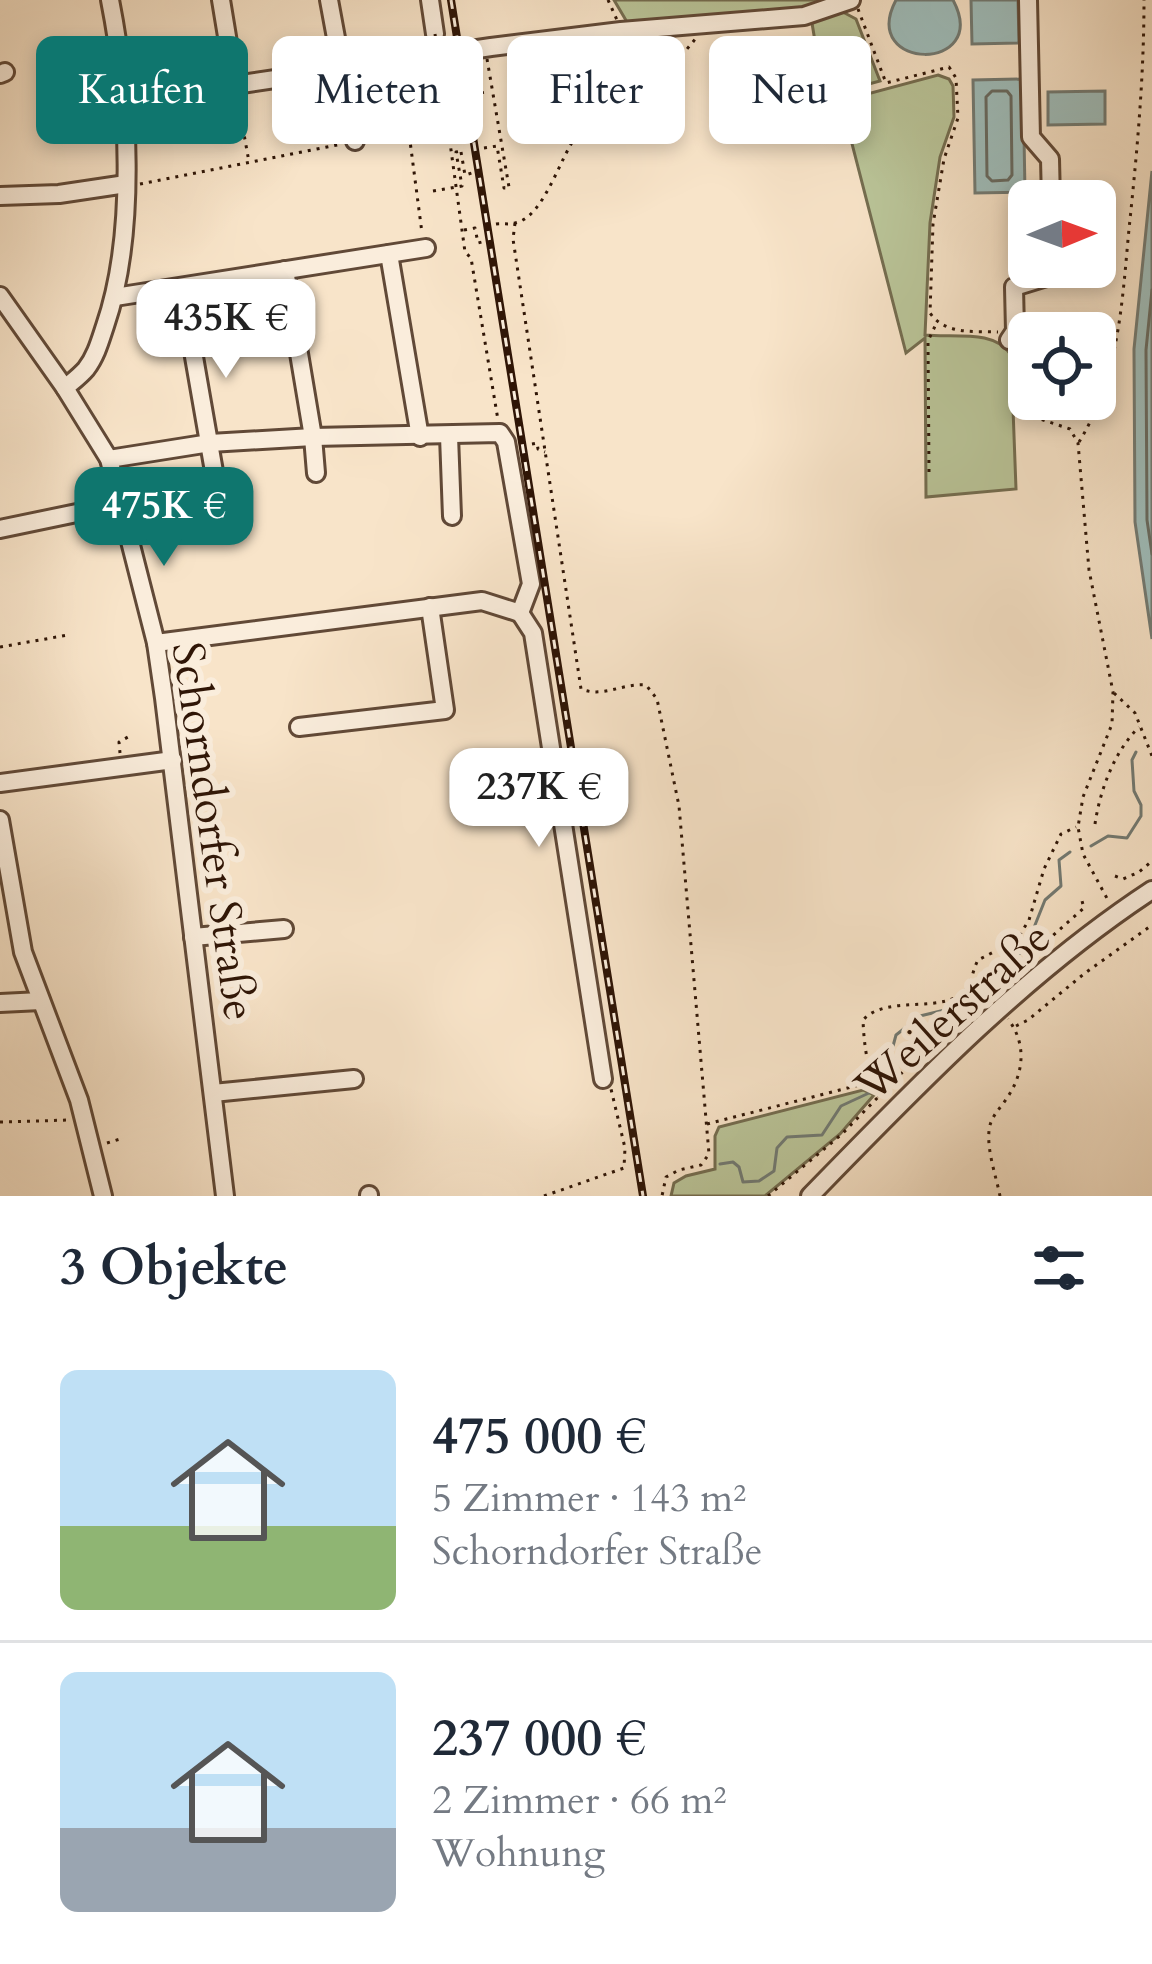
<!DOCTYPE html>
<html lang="de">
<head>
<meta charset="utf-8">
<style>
	:root { --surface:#fff; --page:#f2f2f3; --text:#1f2937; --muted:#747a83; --line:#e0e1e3; --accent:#0f766e }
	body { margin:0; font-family:Cardo,serif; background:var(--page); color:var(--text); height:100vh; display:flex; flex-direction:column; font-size:45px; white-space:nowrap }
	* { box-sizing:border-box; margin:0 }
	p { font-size:39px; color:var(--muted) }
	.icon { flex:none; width:66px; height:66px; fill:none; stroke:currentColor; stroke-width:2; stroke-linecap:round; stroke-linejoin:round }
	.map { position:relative; height:1196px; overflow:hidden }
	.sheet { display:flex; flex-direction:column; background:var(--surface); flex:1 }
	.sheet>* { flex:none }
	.top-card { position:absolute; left:36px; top:36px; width:1080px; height:108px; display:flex; gap:24px }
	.needle { width:78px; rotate:89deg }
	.controls { position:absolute; left:1008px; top:180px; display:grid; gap:24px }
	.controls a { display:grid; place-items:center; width:108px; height:108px; border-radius:18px; background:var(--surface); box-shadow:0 6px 18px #0003; font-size:60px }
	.price { position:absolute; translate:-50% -102px; padding:0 27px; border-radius:24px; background:#fff; color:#222; font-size:39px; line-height:78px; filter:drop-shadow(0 3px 6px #0008) }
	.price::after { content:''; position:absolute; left:50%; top:72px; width:36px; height:27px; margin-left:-18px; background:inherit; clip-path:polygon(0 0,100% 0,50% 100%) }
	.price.on { background:var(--accent); color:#fff }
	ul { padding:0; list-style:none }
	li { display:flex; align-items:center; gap:36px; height:300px; padding:0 60px }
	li+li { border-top:3px solid var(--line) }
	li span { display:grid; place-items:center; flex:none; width:336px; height:240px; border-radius:18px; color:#555 }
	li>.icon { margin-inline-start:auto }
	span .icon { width:144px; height:144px; fill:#fffc; stroke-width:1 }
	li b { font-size:51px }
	h2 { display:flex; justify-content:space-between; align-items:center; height:144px; padding:0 60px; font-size:51px }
	.pill { padding:0 42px; border-radius:18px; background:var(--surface); box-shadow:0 6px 18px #0003; font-size:42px; line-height:108px }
	.pill.on { background:var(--accent); color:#fff }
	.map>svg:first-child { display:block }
	.green { fill:#bac599; stroke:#746d50; stroke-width:3 }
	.water { fill:#9fbebc; stroke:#727a73; stroke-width:3 }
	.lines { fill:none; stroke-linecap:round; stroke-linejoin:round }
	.shore { stroke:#676a61; stroke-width:3 }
	.stream { stroke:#727a73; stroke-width:3 }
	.minor-casing { stroke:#614937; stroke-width:22 }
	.path { stroke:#2f1506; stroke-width:3; stroke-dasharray:3 6; stroke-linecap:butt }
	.minor { stroke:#faeddc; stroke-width:16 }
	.rail-casing { stroke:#2f1506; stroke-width:8 }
	.rail { stroke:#faeddc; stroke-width:3; stroke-dasharray:9; stroke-linecap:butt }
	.path-bridge { stroke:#2f1506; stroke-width:3; stroke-dasharray:3 6; stroke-linecap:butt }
	.labels { text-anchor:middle; stroke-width:12; stroke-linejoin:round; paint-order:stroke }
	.street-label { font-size:45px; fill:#2f1506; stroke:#faeddc }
</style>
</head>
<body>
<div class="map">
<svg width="1152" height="1196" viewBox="0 0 1152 1196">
	<rect width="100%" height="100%" fill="#f8e4c9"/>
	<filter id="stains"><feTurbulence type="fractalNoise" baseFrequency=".00167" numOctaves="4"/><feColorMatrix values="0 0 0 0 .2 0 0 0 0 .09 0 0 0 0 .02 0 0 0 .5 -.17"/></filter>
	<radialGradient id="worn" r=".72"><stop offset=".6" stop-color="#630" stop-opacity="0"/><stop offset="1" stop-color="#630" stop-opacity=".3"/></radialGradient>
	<g class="green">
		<polygon points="614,0 834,0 807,9 637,22 627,22"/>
		<polygon points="839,10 856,19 880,81 824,96 812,23"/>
		<path d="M938 75 949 79 953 86 954 117 940 157 930 223 925 335C953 338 995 329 1011 355L1016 489 926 497 925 338 906 353 841 101Z"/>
		<polygon points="863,1090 874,1095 840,1134 765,1196 671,1196 674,1183 686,1176 715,1169 715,1136 719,1127"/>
	</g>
	<g class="water">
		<path d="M896 0H953C992 73 858 72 896 0Z"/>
		<polygon points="971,0 1018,0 1019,43 972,44"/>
		<polygon points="1023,79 1025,192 975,193 973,80"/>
		<polygon points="1105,91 1105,124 1048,125 1048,92"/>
		<polygon points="1152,171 1152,639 1135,522 1134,349"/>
	</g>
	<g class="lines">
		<g class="shore">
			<polygon points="992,91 1007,91 1011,96 1012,175 1008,180 992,181 987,176 986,97"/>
			<polyline points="1152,290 1146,350 1147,520 1152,554"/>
		</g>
		<g class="stream">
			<polyline points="1091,846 1108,836 1127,838 1141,816 1141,805 1134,791 1132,760 1136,752"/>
			<polyline points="977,987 987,974 1025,950 1045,900 1061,886 1059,860 1070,852"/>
			<polyline points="878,1084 885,1076 896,1035 920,1016 953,1008 971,994"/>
			<polyline points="720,1164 733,1162 739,1167 743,1182 759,1181 774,1171 777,1148 787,1137 822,1135 841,1106 869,1093"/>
		</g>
		<defs>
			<g id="minor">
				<polyline points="221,0 235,85"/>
				<polyline points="329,0 355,141"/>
				<polyline points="430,0 435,34"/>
				<polyline points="1028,0 1031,137 1050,159 1051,201"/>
				<polyline points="0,74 5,72"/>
				<polyline points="124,107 235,85 491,47 621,31 804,16 851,0"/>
				<polyline points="0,196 59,194 126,184"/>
				<polyline points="389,254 420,437"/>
				<polyline points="285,270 313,437 316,473"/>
				<polyline points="182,288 216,483"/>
				<polyline points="0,296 65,388 109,459 156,643 164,698 225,1196"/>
				<polyline points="115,297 426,248"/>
				<polyline points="1009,340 1015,331 1014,287 1053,275 1052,267"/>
				<path d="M65 388C72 382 80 376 86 369 96 356 100 341 105 326 137 233 129 96 110 0"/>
				<polyline points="449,436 452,516"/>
				<polyline points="109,459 210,443 313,437 500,433 506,442 531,584 520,613"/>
				<polyline points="0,529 96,509 123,508"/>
				<polyline points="520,613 533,633 603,1079"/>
				<polyline points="156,643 482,601 520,613"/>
				<polyline points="299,727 445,710 430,607"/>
				<polyline points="0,783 173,760"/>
				<polyline points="0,820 23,952 79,1100 103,1196"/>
				<polyline points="193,937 284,929"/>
				<polyline points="0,1003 41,1001"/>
				<polyline points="213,1093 354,1079"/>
				<polyline points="369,1196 369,1195"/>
				<path d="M810 1196C916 1087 1024 974 1152 890"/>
			</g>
		</defs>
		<use href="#minor" class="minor-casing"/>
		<g class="path">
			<polyline points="608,0 617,20"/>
			<path d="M858 9 886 83 949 67 956 78 958 118 944 159 933 224 930 313C945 335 974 331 998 332"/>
			<polyline points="487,59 509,187"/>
			<polyline points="441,77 465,252 471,258 498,420"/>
			<polyline points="450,87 461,85"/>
			<polyline points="476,97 483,96 478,66"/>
			<polyline points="238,101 249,162"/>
			<polyline points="407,118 422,233"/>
			<polyline points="366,123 407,116 410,110 443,101 449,94 446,70"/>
			<polyline points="484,148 497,146 504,188 507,188"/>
			<polyline points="461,152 465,175 475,172"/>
			<polyline points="140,184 342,144"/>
			<polyline points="433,191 462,186 456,152 461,151"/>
			<path d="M515 223 513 239 581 689C603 698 622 683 646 685L657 699 679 806 709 1154 701 1165 679 1170 666 1177 662 1196"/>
			<path d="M496 224C503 223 509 225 515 223 545 217 560 155 579 132 599 109 624 101 648 84 666 72 683 55 696 38"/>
			<polyline points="464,230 475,228 478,243 486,241"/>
			<polyline points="1016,351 1017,397 1031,416 1070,429 1078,443 1089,570 1113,692 1112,724 1083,797 1078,827 1083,854 1109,902"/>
			<path d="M1079 442C1119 377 1122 303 1129 229 1137 153 1144 77 1144 0"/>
			<polyline points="532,444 537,443 538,449 545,452"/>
			<polyline points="929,472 928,341 936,324"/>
			<polyline points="0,647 68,635"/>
			<polyline points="1114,693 1135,713 1152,756"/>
			<polyline points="120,753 119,742 128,737"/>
			<path d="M1095 824C1100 790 1114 752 1139 727"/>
			<polyline points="1115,876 1123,879 1139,872 1152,861"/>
			<polyline points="1016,1026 1028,1020 1085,973 1152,925"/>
			<path d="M879 1097C868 1072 864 1047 863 1020 887 993 947 1016 967 988 972 981 973 969 978 960L1011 943 1021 933 1029 920 1044 869 1061 834 1076 827"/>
			<polyline points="0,1122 70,1120"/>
			<polyline points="707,1124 871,1082"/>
			<polyline points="107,1143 120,1139"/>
			<polyline points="544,1196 624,1168 625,1148 611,1089"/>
			<polyline points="768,1196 842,1134 932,1042 1084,908 1082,901"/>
			<path d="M1000 1196C996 1176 987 1151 989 1131 990 1117 1000 1109 1007 1098 1024 1073 1027 1044 1008 1019"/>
		</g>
		<use href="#minor" class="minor"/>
		<defs>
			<polyline id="rail" points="451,0 643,1196"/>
		</defs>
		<use href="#rail" class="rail-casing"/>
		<use href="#rail" class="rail"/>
		<polyline class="path-bridge" points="435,34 441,77"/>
	</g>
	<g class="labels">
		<g class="street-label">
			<text transform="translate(215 831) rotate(82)" y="16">Schorndorfer Straße</text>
			<text transform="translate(952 1011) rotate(-42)" y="16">Weilerstraße</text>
		</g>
	</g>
	<rect width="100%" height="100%" filter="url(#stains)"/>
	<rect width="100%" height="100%" fill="url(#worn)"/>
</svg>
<div class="controls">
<a><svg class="needle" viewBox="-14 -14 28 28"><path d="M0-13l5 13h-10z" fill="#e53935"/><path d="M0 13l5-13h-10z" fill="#747a83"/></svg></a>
<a><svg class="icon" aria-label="locate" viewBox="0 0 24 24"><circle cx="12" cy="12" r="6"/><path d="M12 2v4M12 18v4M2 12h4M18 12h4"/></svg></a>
</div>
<b class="price" style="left:226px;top:381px">435K €</b>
<b class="price on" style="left:164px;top:569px">475K €</b>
<b class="price" style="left:539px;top:850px">237K €</b>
<div class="top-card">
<a class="pill on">Kaufen</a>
<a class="pill">Mieten</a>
<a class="pill">Filter</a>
<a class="pill">Neu</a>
</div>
</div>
<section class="sheet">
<h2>3 Objekte<svg class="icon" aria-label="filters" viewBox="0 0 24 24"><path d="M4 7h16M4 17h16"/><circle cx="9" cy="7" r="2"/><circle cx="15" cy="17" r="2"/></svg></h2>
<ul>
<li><span style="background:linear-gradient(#bfe0f5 65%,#8fb573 0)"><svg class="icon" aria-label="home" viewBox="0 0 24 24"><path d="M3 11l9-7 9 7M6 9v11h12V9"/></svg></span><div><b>475 000 €</b><p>5 Zimmer · 143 m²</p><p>Schorndorfer Straße</p></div></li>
<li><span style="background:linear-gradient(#bfe0f5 65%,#9aa5b1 0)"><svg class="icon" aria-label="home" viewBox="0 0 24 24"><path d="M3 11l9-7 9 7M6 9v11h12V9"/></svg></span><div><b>237 000 €</b><p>2 Zimmer · 66 m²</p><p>Wohnung</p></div></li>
</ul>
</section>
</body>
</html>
